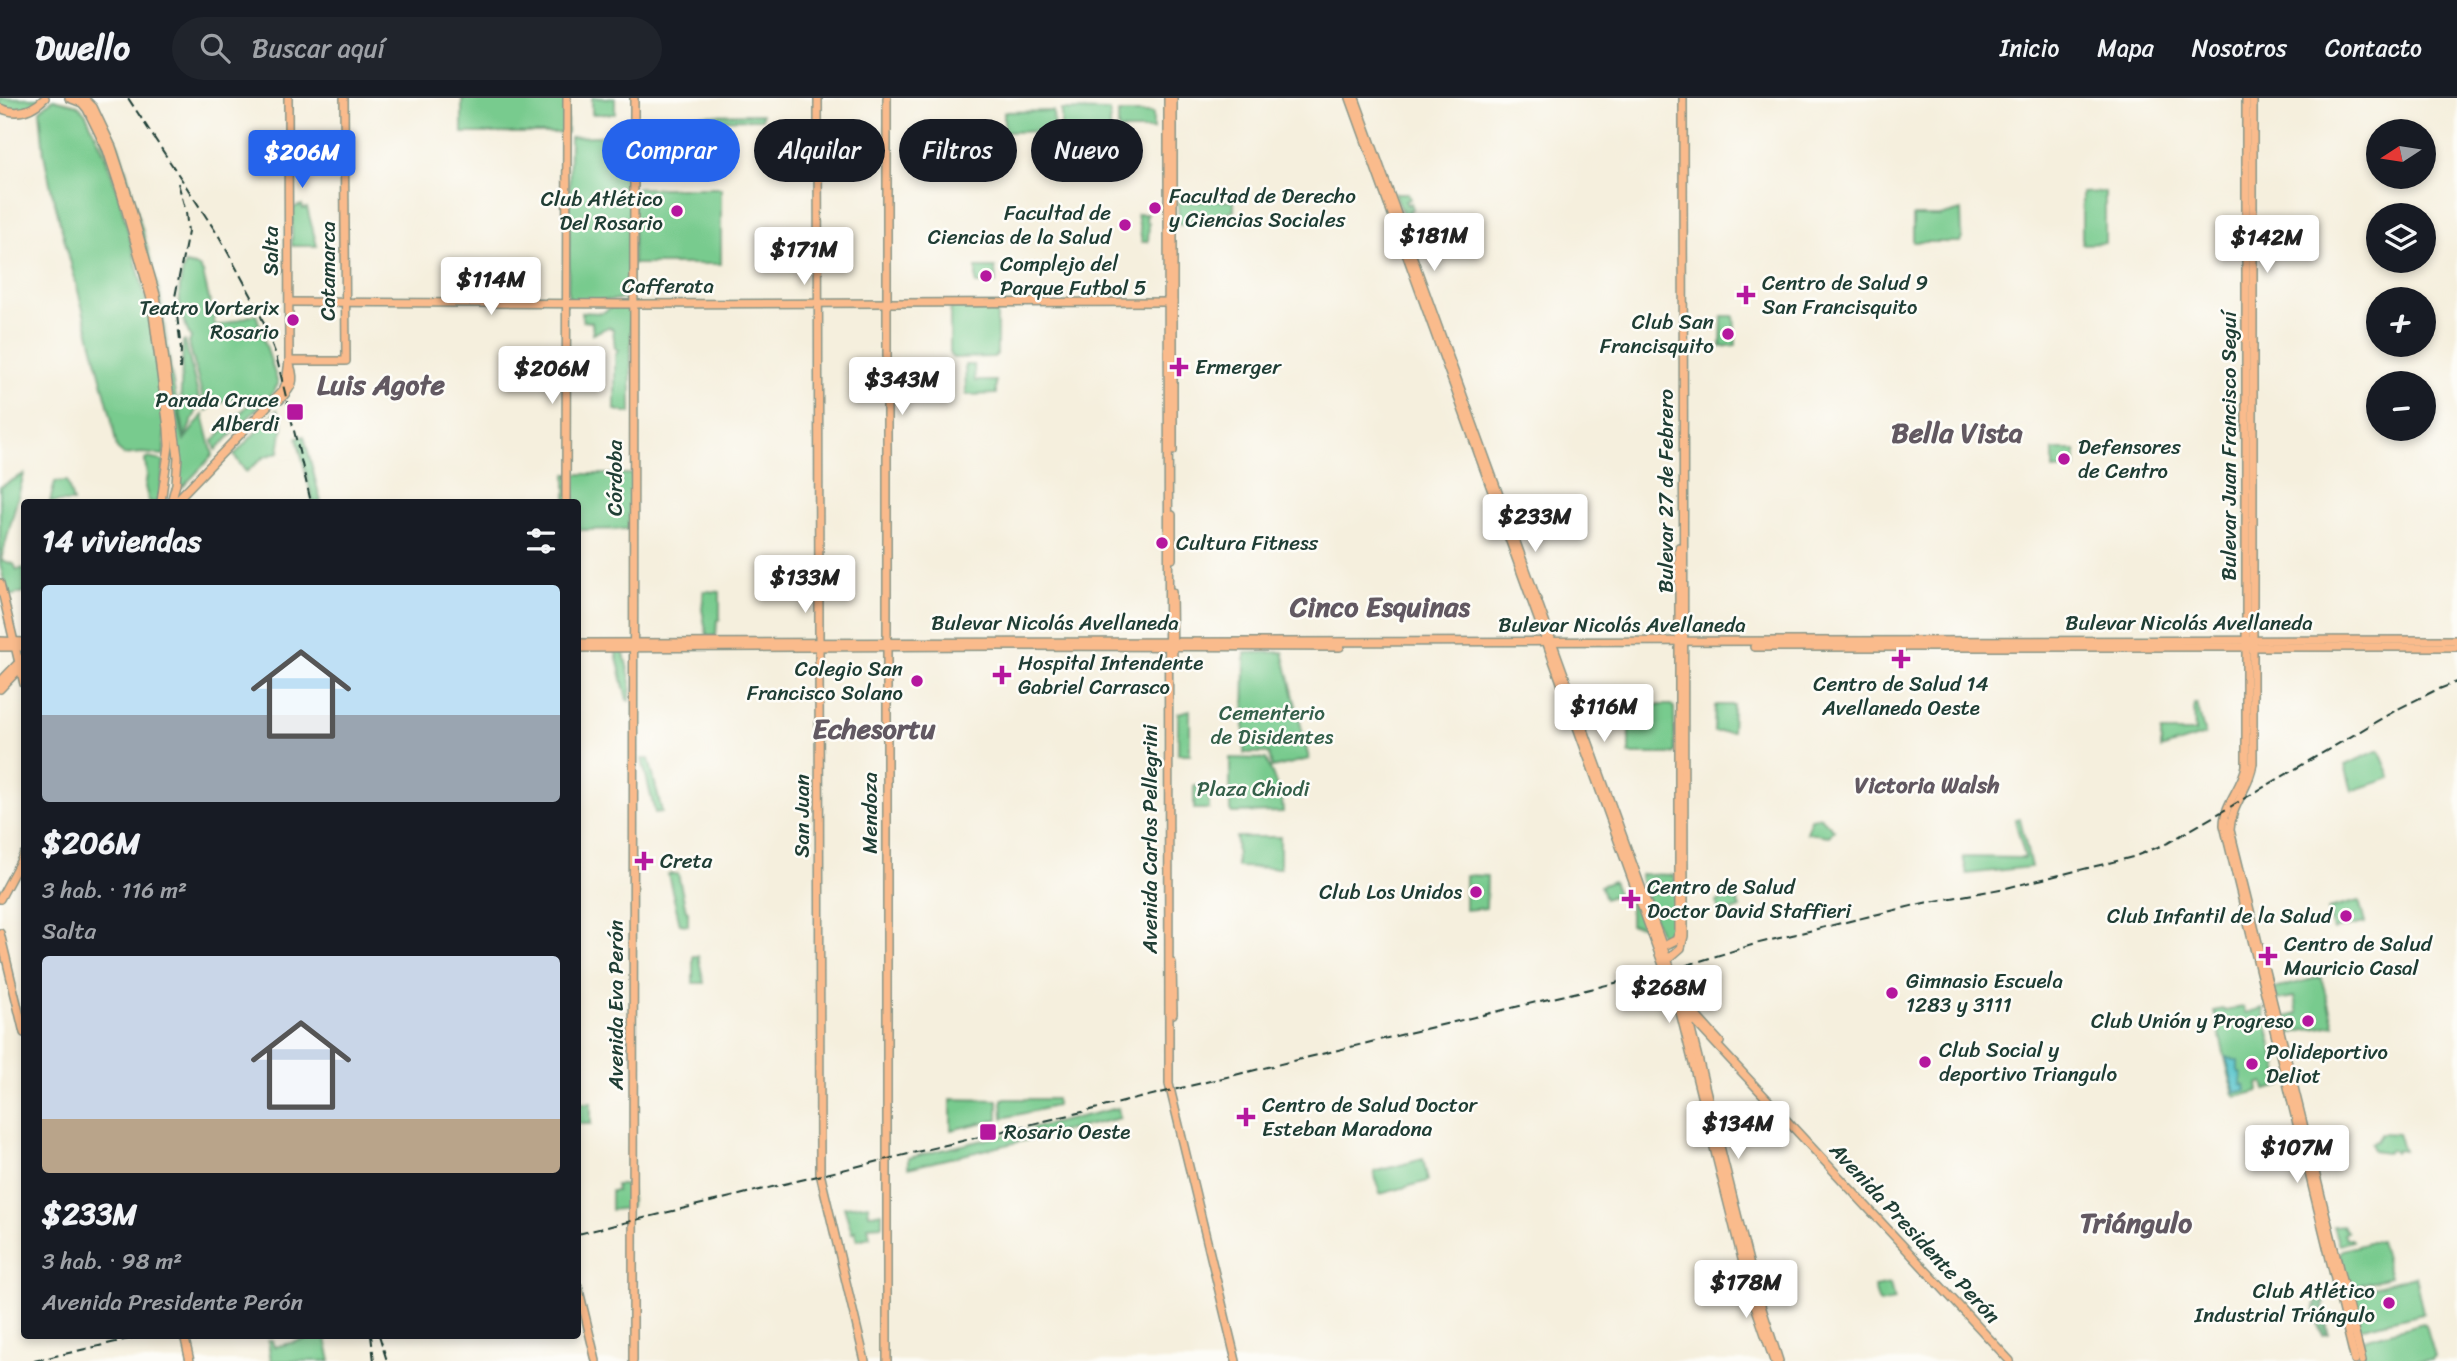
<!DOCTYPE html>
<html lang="es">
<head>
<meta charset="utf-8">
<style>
	:root { --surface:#171b24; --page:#20242c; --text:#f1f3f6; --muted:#9ea1a6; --line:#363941; --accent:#2563eb }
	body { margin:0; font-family:Sriracha,sans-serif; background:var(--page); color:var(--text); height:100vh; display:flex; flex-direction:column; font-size:26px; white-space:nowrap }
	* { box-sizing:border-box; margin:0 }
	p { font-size:23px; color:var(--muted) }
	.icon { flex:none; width:38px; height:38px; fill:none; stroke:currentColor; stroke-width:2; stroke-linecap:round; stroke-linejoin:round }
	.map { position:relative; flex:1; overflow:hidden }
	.drawer { position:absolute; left:21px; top:401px; width:560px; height:840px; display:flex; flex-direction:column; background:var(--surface); border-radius:7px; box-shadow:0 4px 10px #0003 }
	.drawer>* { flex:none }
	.top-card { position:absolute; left:602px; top:21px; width:665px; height:63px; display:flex; gap:14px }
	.needle { width:46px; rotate:258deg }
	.controls { position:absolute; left:2366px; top:21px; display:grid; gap:14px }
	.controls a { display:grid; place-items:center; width:70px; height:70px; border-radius:50%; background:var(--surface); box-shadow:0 4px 10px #0003; font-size:35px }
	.price { position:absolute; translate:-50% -60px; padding:0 16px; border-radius:7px; background:#fff; color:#222; font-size:23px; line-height:46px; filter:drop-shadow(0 2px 4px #0008) }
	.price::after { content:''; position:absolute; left:50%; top:42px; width:21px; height:16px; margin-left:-10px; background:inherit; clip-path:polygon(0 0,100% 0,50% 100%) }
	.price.selected { background:var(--accent); color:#fff }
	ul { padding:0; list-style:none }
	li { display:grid; align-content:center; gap:14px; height:371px; padding:0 21px }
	li span { display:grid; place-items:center; height:217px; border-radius:7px; color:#555 }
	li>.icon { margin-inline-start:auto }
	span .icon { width:126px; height:126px; fill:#fffc; stroke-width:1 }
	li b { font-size:30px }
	h2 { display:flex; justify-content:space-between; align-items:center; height:84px; padding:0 21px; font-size:30px }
	.tag { padding:0 24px; border-radius:32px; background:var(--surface); box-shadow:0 4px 10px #0003; font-size:24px; line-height:63px }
	.tag.selected { background:var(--accent); color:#fff }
	header { display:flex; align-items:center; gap:42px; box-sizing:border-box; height:98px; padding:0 35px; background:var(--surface); border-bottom:2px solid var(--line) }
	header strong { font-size:33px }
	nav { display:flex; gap:38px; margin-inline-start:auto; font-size:24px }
	.search { width:490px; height:63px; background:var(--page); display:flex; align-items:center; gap:18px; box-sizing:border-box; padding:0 24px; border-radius:38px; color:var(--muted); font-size:26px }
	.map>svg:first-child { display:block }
	.green { fill:#78cb8e; stroke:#4c8461; stroke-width:2 }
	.forest { fill:#62af79; stroke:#407656; stroke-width:2 }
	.water { fill:#57c5cc; stroke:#3b8180; stroke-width:2 }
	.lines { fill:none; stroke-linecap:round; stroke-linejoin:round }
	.major-casing { stroke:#8a9688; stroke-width:10 }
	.major { stroke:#fabb8c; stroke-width:7 }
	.rail { stroke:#1f3d34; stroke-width:2; stroke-dasharray:10 5; stroke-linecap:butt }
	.poi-dot { fill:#b5179e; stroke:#fdfcf7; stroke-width:2.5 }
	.labels { text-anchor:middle; stroke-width:5; stroke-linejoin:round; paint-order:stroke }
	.poi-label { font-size:21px; fill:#1f3d34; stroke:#fdfcf7; text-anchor:start }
	.street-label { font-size:21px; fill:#1f3d34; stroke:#fdfcf7 }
	.park-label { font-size:21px; fill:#35604a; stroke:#fdfcf7 }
	.neighbourhood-label { font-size:23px; font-weight:bold; fill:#625962; stroke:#fdfcf7 }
	.district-label { font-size:28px; font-weight:bold; fill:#625962; stroke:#fdfcf7 }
</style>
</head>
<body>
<header>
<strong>Dwello</strong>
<div class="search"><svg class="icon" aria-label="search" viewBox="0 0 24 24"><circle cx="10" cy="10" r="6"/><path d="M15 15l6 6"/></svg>Buscar aquí</div>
<nav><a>Inicio</a><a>Mapa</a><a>Nosotros</a><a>Contacto</a></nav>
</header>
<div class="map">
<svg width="2457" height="1263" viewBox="0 0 2457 1263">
	<rect width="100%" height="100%" fill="#fdfcf7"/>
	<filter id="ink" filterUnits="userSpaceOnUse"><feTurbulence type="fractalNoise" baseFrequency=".0143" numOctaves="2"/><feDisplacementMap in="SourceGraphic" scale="14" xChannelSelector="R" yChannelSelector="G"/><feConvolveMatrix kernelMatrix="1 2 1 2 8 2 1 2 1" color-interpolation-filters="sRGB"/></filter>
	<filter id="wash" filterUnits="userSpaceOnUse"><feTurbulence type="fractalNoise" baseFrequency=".00686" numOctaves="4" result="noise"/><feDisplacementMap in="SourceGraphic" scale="28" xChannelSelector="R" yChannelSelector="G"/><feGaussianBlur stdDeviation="1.57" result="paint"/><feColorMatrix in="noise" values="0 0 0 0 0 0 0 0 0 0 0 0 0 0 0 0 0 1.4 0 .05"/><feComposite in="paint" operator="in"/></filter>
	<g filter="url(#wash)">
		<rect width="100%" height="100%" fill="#f5efdd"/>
		<g class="green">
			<polygon points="0,0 45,0 27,13 0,10"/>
			<polygon points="87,0 90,0 118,47 127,76 160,196 171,275 184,342 203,317 213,357 183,389 178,385 158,197"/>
			<rect x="462" y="0" width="105" height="35"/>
			<rect x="592" y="0" width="23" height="16"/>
			<polygon points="53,1 78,7 86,16 103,53 118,95 150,217 165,330 164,357 142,355 124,357 117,351 111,318 51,90 44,56 40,12"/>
			<polygon points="1061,12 1110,13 1110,33 1061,33"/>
			<polygon points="1053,13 1054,31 1051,33 1004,34 1004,14"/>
			<polygon points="1118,15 1153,15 1153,32 1121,32 1118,30"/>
			<polygon points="762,16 762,21 693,22 693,17"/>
			<polygon points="628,37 631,40 630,201 574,204 568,198 570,39"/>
			<polygon points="634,90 721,90 721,166 633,166"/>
			<polygon points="2105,94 2105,145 2082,146 2082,95"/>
			<polygon points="1395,95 1408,95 1410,101 1405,103 1407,107 1411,105 1413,111 1409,113 1414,129 1408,131"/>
			<polygon points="1178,103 1234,103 1234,113 1179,127"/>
			<polygon points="302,107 303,111 307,110 317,148 292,148 292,110"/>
			<polygon points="1961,112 1962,140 1960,144 1913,144 1913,118 1940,118"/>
			<polygon points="1137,116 1148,116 1146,120 1147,125 1149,125 1148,144 1142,144"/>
			<path d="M185 166 199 169 203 175 215 227H222L256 216 278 286 273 295 216 352 213 343 251 304C232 298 221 302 206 313L189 245 191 240C178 215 176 192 185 166Z"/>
			<polygon points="976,170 995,170 996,185 976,186"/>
			<polygon points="613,208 631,209 631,315 615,312 615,258 618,252 615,250 613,231 608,229 593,236 592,224 583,223 582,214 602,215"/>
			<polygon points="953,208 995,209 997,211 997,256 994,259 953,260 950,257 950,212"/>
			<polygon points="1722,218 1734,218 1736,247 1721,249"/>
			<polygon points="183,243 185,243 200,305 185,339 180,314"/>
			<polygon points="965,267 974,267 975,283 996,283 996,296 966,297"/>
			<polygon points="277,312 283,327 279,354 264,359 246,374 234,357"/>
			<polygon points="304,338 321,404 313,404 297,340"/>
			<polygon points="2053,352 2075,352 2076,370 2053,372"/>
			<polygon points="147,360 164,363 159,404 149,404 145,389 147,377 145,362"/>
			<polygon points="24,376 1,462 14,466 17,472 24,470 24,494 10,498 7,496 0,466 0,389"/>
			<polygon points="566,376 633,376 633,431 578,432 578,404 566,404"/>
			<polygon points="67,383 73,404 50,404 55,384"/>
			<polygon points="704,493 720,494 720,521 717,522 716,538 707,538 702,511"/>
			<polygon points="615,551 623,551 631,584 630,603 627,602"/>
			<polygon points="1283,554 1309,661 1272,670 1269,655 1244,655 1245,555"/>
			<polygon points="2194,606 2197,606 2205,637 2161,651 2161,634 2195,634"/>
			<polygon points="1631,607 1672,607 1674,609 1675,654 1673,656 1629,656 1629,609"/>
			<polygon points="1717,607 1733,607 1732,634 1714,634 1715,608"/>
			<polygon points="1190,612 1190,656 1178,656 1178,615"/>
			<polygon points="2379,652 2391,680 2352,693 2345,667"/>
			<polygon points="1230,660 1266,661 1282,701 1283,714 1232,715 1230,712"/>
			<polygon points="642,661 649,661 662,714 655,715"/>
			<rect x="1194" y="688" width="15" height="23"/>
			<polygon points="1821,719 1834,732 1829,738 1807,735 1811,721"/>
			<polygon points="2020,721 2031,769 1967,776 1963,759 2025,760 2015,722"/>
			<polygon points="1236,739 1280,739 1280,770 1237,769"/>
			<polygon points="668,776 678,776 686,812 688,813 688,827 680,826"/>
			<polygon points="1642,776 1673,777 1675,782 1676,835 1674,839 1663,845 1640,780"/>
			<polygon points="1465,777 1487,778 1486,810 1465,812"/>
			<polygon points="1613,783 1618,796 1605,801 1600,788"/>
			<polygon points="1735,797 1740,810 1721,817 1716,804"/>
			<polygon points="2359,803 2365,825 2333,832 2328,811"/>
			<polygon points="1636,804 1645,828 1630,827 1630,805"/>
			<polygon points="693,858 698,858 704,885 693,885"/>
			<polygon points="2321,879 2334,927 2286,936 2282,920 2298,916 2294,899 2277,902 2274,891"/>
			<polygon points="2243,909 2245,915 2263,910 2282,988 2266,992 2264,984 2258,986 2259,993 2237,999 2234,997 2214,913 2223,911 2224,913"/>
			<polygon points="951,1001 998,1002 998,1021 951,1032"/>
			<polygon points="1002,1001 1056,1001 1056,1008 1003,1020"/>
			<rect x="578" y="1005" width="13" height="21"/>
			<polygon points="1118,1010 1120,1020 908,1070 908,1060"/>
			<polygon points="2382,1035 2398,1036 2404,1052 2397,1051 2395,1054 2391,1051 2386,1055 2373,1053 2371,1045 2377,1043"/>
			<polygon points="1423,1061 1428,1083 1380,1096 1374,1074"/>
			<polygon points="616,1087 631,1087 631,1108 629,1110 611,1112 611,1093 617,1093"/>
			<polygon points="868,1106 869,1116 882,1115 882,1127 868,1128 870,1139 857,1142 855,1133 852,1135 844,1109"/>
			<polygon points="2342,1127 2347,1133 2344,1135 2346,1140 2350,1140 2352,1143 2339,1147 2333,1128"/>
			<polygon points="2380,1142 2390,1179 2349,1189 2340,1155 2342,1152"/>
			<polygon points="2415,1178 2423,1215 2359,1230 2350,1195"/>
			<polygon points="1890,1186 1894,1202 1880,1205 1878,1203 1874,1189"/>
			<polygon points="2423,1225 2426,1227 2435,1259 2432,1262 2366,1263 2362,1249 2363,1241"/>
			<polygon points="325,1237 331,1263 271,1263 268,1243 272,1242 274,1249"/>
		</g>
		<path class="forest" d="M2320 1196 2325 1203C2320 1215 2328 1224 2328 1236L2323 1237C2315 1224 2311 1209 2320 1196Z"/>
		<polygon class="water" points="2226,959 2238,963 2238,972 2242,976 2241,987 2245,987 2246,992 2235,995"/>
	</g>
	<g filter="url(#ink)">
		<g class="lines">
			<defs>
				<g id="major">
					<polyline points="69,0 82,5 87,11 107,52 121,95 151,201 168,330 169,348 161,404"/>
					<polyline points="84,0 93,9 112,49 127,95 156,197 178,359 176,386 171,404"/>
					<polyline points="818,0 820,1075 865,1263"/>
					<polyline points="887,0 887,1263"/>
					<polyline points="1168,0 1169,986 1236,1263"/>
					<polyline points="1350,0 1676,903 2010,1263"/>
					<polyline points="1355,0 1682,902 1720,944"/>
					<path d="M2246 0V668C2242 690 2224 705 2224 727L2355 1263"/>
					<path d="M2253 0V665C2250 690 2231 707 2230 732L2362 1263"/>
					<path d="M0 10C17 18 32 13 45 0"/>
					<polyline points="289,204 633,206 1173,204"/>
					<polyline points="289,263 346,263 344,0"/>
					<path d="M280 302C292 289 296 284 290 267"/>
					<polyline points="1173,353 1173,0"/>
					<polyline points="175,404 283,292 286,285 289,263 288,0"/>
					<polyline points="566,404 567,0"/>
					<polyline points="1172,461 1172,417"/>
					<polyline points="0,485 24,586"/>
					<polyline points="1172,494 1173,566"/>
					<polyline points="0,543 24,544"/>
					<polyline points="578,545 2457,542"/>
					<polyline points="0,549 24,549"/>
					<polyline points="1754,549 2457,549"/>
					<polyline points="578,550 999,548 1340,549"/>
					<polyline points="0,584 24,559"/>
					<polyline points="0,591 24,566"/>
					<polyline points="0,801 24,756"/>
					<polyline points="0,835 24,935"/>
					<polyline points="1660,850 1676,842 1679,834 1679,449"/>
					<polyline points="1666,863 1681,850 1684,838 1683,0"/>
					<polyline points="1172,865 1173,916"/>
					<polyline points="1679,910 1750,1193 1774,1263"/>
					<polyline points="1687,916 1756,1192 1779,1263"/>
					<polyline points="578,1188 596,1263"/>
					<polyline points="184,1237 190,1263"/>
					<polyline points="633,1263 634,0"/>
				</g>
			</defs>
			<use href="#major" class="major-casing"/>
			<use href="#major" class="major"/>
			<g class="rail">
				<polyline points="128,0 220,140 257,208 276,257 311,404"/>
				<polyline points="178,85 186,114 188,134 175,199 181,252 180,271"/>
				<polyline points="578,1136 1681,869 1755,846 1924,805 2006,790 2133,759 2168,745 2398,611 2434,593 2457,584"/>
				<polyline points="371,1237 374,1263"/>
				<polyline points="379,1237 387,1263"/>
				<polyline points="34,1263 146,1237"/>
			</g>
		</g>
	</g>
	<g class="poi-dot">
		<circle cx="1155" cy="110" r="7"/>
		<circle cx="677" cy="113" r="7"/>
		<circle cx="1125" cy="127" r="7"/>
		<circle cx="986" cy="178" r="7"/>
		<path d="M1742.5 186.5h7v7h7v7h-7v7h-7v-7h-7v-7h7z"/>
		<circle cx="293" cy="222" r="7"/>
		<circle cx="1728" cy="236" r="7"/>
		<path d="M1175.5 258.5h7v7h7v7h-7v7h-7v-7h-7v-7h7z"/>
		<rect x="286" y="305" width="18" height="18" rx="3.5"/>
		<circle cx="2064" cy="361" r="7"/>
		<circle cx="1162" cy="445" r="7"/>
		<path d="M1897.5 550.5h7v7h7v7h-7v7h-7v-7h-7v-7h7z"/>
		<path d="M998.5 566.5h7v7h7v7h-7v7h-7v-7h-7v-7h7z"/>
		<circle cx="917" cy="583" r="7"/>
		<path d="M640.5 752.5h7v7h7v7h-7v7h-7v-7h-7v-7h7z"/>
		<circle cx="1476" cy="794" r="7"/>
		<path d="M1627.5 790.5h7v7h7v7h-7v7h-7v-7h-7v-7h7z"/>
		<circle cx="2346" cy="818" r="7"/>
		<path d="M2264.5 847.5h7v7h7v7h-7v7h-7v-7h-7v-7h7z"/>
		<circle cx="1892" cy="895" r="7"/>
		<circle cx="2308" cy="923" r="7"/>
		<circle cx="1925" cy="964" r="7"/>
		<circle cx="2252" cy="966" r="7"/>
		<path d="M1242.5 1008.5h7v7h7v7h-7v7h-7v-7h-7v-7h7z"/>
		<rect x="979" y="1025" width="18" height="18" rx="3.5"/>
		<circle cx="2389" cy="1205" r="7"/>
	</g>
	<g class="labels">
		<g class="poi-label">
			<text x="1169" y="105">Facultad de Derecho<tspan x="1169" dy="24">y Ciencias Sociales</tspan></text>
			<text x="663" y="108" text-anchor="end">Club Atlético<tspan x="663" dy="24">Del Rosario</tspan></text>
			<text x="1111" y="122" text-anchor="end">Facultad de<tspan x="1111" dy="24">Ciencias de la Salud</tspan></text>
			<text x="1000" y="173">Complejo del<tspan x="1000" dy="24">Parque Futbol 5</tspan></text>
			<text x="1762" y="192">Centro de Salud 9<tspan x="1762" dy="24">San Francisquito</tspan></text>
			<text x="279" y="217" text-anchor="end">Teatro Vorterix<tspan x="279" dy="24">Rosario</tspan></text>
			<text x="1714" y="231" text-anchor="end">Club San<tspan x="1714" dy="24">Francisquito</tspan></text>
			<text x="1195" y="276">Ermerger</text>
			<text x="279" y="309" text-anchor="end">Parada Cruce<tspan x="279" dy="24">Alberdi</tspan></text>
			<text x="2078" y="356">Defensores<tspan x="2078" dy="24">de Centro</tspan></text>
			<text x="1176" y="452">Cultura Fitness</text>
			<text x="1018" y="572">Hospital Intendente<tspan x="1018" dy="24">Gabriel Carrasco</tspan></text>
			<text x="903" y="578" text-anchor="end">Colegio San<tspan x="903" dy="24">Francisco Solano</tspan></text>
			<text x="1901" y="593" text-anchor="middle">Centro de Salud 14<tspan x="1901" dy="24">Avellaneda Oeste</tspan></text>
			<text x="660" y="770">Creta</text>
			<text x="1647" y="796">Centro de Salud<tspan x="1647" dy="24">Doctor David Staffieri</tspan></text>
			<text x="1462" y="801" text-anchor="end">Club Los Unidos</text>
			<text x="2332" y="825" text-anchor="end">Club Infantil de la Salud</text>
			<text x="2284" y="853">Centro de Salud<tspan x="2284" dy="24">Mauricio Casal</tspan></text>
			<text x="1906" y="890">Gimnasio Escuela<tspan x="1906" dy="24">1283 y 3111</tspan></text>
			<text x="2294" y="930" text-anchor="end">Club Unión y Progreso</text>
			<text x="1939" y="959">Club Social y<tspan x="1939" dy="24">deportivo Triangulo</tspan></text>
			<text x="2266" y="961">Polideportivo<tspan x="2266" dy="24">Deliot</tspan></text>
			<text x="1262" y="1014">Centro de Salud Doctor<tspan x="1262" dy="24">Esteban Maradona</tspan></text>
			<text x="1004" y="1041">Rosario Oeste</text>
			<text x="2375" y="1200" text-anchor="end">Club Atlético<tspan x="2375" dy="24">Industrial Triángulo</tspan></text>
		</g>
		<g class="street-label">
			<text transform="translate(271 153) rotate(-90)" y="7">Salta</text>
			<text transform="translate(328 173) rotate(-90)" y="7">Catamarca</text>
			<text x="668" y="195">Cafferata</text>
			<text transform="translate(2229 348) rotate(-90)" y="7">Bulevar Juan Francisco Seguí</text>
			<text transform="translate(615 380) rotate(-90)" y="7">Córdoba</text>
			<text transform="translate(1666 393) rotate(-90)" y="7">Bulevar 27 de Febrero</text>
			<text x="1055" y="532">Bulevar Nicolás Avellaneda</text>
			<text x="2189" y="532">Bulevar Nicolás Avellaneda</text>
			<text x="1622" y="534">Bulevar Nicolás Avellaneda</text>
			<text transform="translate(870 715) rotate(-90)" y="7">Mendoza</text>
			<text transform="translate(802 718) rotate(-90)" y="7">San Juan</text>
			<text transform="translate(1150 741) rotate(-90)" y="7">Avenida Carlos Pellegrini</text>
			<text transform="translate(616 907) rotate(-90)" y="7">Avenida Eva Perón</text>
			<text transform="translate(1915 1135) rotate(47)" y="7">Avenida Presidente Perón</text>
		</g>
		<g class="park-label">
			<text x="1272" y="622">Cementerio<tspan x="1272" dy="24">de Disidentes</tspan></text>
			<text x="1253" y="698">Plaza Chiodi</text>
		</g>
		<g class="neighbourhood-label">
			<text x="1927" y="695">Victoria Walsh</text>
		</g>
		<g class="district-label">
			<text x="381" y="296">Luis Agote</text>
			<text x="1957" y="344">Bella Vista</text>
			<text x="1380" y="518">Cinco Esquinas</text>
			<text x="874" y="640">Echesortu</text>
			<text x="2136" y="1134">Triángulo</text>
		</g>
	</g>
</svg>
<div class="controls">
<a><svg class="needle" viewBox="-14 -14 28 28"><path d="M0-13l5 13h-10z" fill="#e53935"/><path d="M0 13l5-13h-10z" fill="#9ea1a6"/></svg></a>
<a><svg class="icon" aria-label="layers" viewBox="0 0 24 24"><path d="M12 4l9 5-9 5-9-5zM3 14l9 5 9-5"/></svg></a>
<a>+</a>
<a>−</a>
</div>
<b class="price selected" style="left:302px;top:92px">$206M</b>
<b class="price" style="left:1434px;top:175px">$181M</b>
<b class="price" style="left:2267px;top:177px">$142M</b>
<b class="price" style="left:804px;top:189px">$171M</b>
<b class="price" style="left:491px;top:219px">$114M</b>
<b class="price" style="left:552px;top:308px">$206M</b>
<b class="price" style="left:902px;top:319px">$343M</b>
<b class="price" style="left:1535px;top:456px">$233M</b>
<b class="price" style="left:805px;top:517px">$133M</b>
<b class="price" style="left:1604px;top:646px">$116M</b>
<b class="price" style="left:1669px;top:927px">$268M</b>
<b class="price" style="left:1738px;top:1063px">$134M</b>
<b class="price" style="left:2297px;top:1087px">$107M</b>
<b class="price" style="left:1746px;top:1222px">$178M</b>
<div class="top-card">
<a class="tag selected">Comprar</a>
<a class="tag">Alquilar</a>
<a class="tag">Filtros</a>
<a class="tag">Nuevo</a>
</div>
<section class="drawer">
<h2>14 viviendas<svg class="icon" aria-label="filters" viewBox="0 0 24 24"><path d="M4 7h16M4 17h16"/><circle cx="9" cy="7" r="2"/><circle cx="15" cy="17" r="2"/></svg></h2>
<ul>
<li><span style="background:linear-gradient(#bfe0f5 60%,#9aa5b1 0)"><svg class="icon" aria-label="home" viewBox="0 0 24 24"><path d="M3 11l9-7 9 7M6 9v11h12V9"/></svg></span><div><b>$206M</b><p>3 hab. · 116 m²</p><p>Salta</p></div></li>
<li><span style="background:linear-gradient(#c9d6e8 75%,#b9a48a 0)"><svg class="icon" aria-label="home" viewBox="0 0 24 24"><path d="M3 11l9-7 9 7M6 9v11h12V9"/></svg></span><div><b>$233M</b><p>3 hab. · 98 m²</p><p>Avenida Presidente Perón</p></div></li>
</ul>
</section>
</div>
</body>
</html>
